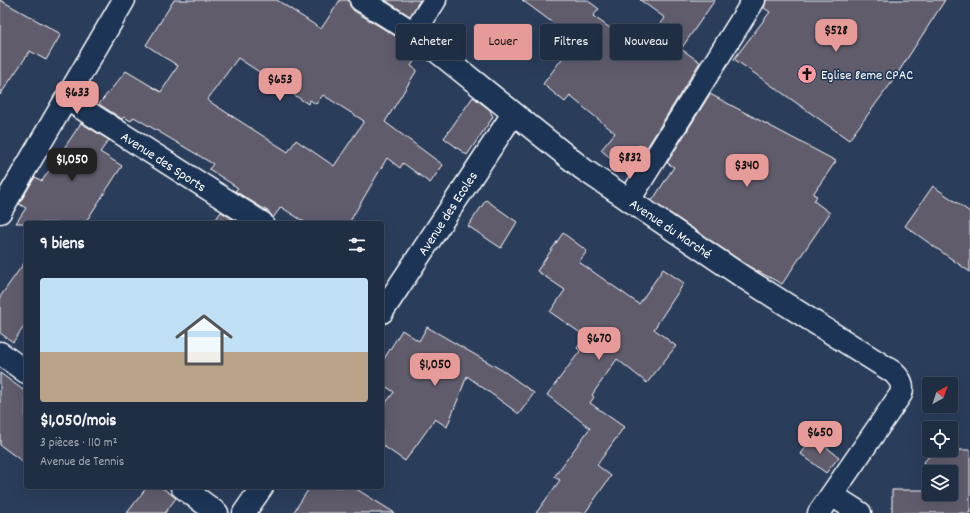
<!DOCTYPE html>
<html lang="fr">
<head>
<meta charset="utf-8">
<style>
	:root { --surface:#202e44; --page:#2d3a4f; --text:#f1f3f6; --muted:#a2a8b2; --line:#3d4a5d; --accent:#e69b98 }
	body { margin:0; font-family:Dekko,sans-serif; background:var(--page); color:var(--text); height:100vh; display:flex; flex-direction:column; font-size:15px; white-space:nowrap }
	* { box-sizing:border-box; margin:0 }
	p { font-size:13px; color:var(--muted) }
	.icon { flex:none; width:22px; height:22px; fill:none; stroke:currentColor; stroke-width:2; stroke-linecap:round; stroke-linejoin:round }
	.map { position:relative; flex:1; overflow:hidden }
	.drawer { position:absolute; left:24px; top:221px; width:360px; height:268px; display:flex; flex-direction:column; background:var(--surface); border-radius:4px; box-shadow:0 4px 16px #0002,0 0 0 1px var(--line) }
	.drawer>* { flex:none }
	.hud { position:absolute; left:396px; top:24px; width:380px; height:36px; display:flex; gap:8px }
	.needle { width:26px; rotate:40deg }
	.tools { position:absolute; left:922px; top:377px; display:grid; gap:8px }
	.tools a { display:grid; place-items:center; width:36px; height:36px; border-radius:4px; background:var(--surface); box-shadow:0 4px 16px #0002,0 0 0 1px var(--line); font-size:20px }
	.price { position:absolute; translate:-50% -34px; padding:0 9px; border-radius:8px; background:var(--accent); color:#111; font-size:13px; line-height:26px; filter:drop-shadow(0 1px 2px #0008) }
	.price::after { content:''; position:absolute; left:50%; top:24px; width:12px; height:9px; margin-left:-6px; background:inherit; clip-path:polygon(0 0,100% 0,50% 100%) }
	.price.active { background:#222; color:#fff }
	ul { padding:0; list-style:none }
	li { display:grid; align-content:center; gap:8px; height:212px; padding:0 16px }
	li span { display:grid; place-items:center; height:124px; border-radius:4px; color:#555 }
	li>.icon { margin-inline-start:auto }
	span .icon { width:72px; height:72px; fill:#fffc; stroke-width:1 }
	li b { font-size:17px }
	h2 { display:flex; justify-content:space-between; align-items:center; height:48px; padding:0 16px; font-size:17px }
	.chip { padding:0 14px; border-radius:4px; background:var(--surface); box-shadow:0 4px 16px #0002,0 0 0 1px var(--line); font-size:14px; line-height:36px }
	.chip.active { background:var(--accent); color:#111 }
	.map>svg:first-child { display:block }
	.building { fill:#605c6c; stroke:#fff; fill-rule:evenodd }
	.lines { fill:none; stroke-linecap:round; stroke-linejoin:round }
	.minor-casing { stroke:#fff; stroke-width:25 }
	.minor { stroke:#1d3557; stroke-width:22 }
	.labels { text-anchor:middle; stroke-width:3; stroke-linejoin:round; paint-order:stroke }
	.poi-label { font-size:14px; fill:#fff; stroke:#1d3557; text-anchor:start }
	.street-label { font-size:14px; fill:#fff; stroke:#1d3557 }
</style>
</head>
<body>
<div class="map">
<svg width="970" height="513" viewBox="0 0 970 513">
	<rect width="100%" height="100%" fill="#2a3d5b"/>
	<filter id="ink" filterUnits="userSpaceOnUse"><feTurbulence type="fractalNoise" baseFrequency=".025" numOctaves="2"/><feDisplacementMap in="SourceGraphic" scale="8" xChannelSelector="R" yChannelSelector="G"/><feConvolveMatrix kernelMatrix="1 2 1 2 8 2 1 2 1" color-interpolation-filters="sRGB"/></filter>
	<g filter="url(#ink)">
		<g class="building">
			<polygon points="0,0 61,34 46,60 30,51 0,95"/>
			<path d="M174 0H277L321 29 340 0H349L350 6 354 11 407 43 419 53 411 66 417 70 385 122 443 165 430 183 403 163 400 168 387 158 349 223H306L281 207 273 218 269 212 235 191 238 188 209 169 213 164 134 117 131 121 124 117 122 119 99 104 126 71 161 92 178 66 146 45ZM238 58 308 104 310 100 316 104 323 95 364 121 334 166 296 140 288 152 207 100Z"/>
			<polygon points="385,0 420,0 410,16"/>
			<polygon points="522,0 587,0 599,9 593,16 641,50 665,18 640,0 715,0 681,49 700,62 646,149 639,145 621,167 601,150 615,133 570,96 565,102 543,84 576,40"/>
			<polygon points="766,0 945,0 892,82 849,140 734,59 770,12 764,8"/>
			<polygon points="710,94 836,161 813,194 817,196 814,201 830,213 782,284 750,267 652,201 674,167 667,163"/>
			<polygon points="473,97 490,110 493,117 467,155 444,138"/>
			<polygon points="81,123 109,140 100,152 122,166 85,223 16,223 26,208 19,204 35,177 42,181"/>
			<polygon points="933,186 970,212 970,272 905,226"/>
			<polygon points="486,200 517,222 501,248 468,226"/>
			<polygon points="221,212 239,223 213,223"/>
			<polygon points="563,233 587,251 579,262 639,304 663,269 684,283 654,329 676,346 647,383 617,359 592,395 594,397 590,403 624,427 597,465 611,476 585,513 536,513 560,480 554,477 590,428 547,395 580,351 577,348 585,336 550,312 565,290 537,271"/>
			<polygon points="26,260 26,324 13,342 0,333 0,297"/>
			<polygon points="427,327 505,372 534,393 519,414 467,376 447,427 435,419 405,461 382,445 382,408 394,392 382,384 382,362 402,330 419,341"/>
			<polygon points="0,373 26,392 26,464 0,445"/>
			<polygon points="813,437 839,457 826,473 801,454"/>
			<polygon points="935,450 970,450 970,513 892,513 892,490 929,490 929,494 951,494 951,472 932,472 923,463"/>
			<polygon points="147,487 161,487 176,498 165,513 127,513"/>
			<polygon points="310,487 353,487 395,513 293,513"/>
		</g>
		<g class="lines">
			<defs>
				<g id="minor">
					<path d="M361 0 414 33 583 169 743 277 893 372C900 379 904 384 901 394L819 513"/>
					<polyline points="414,33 435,0"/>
					<polyline points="67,99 262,223"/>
					<polyline points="629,200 754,0"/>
					<polyline points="0,212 124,0"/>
					<polyline points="382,312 513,114"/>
					<polyline points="0,353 26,372"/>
					<polyline points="182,487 217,513"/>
					<polyline points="832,495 860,513"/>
					<polyline points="244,513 262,487"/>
				</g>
			</defs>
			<use href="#minor" class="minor-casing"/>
			<use href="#minor" class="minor"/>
		</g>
	</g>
	<defs>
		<symbol id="church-disc" viewBox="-11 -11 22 22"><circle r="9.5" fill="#ff9aa2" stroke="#1d3557"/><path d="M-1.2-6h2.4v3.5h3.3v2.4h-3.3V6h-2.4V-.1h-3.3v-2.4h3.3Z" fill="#111"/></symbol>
	</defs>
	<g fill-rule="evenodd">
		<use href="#church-disc" x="796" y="63" width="22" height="22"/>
	</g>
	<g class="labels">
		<g class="poi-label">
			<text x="821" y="79">Eglise 8eme CPAC</text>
		</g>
		<g class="street-label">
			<text transform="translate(164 161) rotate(33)" y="5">Avenue des Sports</text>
			<text transform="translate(447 213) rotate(-57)" y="5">Avenue des Ecoles</text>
			<text transform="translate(671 228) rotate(34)" y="5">Avenue du Marché</text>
		</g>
	</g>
</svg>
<div class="tools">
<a><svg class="needle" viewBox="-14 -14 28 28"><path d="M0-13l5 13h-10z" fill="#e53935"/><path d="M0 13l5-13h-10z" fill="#a2a8b2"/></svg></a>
<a><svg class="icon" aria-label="locate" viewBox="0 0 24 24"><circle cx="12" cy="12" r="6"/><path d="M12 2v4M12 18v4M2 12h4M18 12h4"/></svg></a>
<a><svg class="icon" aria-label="layers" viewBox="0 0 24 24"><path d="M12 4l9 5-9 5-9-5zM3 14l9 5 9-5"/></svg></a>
</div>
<b class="price" style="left:836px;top:53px">$528</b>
<b class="price" style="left:280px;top:102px">$653</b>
<b class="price" style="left:77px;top:115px">$633</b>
<b class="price" style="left:630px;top:180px">$832</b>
<b class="price active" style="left:72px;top:182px">$1,050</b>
<b class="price" style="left:747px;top:188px">$340</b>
<b class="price" style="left:599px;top:361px">$670</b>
<b class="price" style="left:435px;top:387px">$1,050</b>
<b class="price" style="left:820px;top:455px">$650</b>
<div class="hud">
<a class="chip">Acheter</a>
<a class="chip active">Louer</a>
<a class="chip">Filtres</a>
<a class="chip">Nouveau</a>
</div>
<section class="drawer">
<h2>9 biens<svg class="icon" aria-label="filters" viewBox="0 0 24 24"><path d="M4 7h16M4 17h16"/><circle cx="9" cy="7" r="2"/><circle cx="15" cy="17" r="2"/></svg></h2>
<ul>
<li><span style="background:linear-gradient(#bfe0f5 60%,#b9a48a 0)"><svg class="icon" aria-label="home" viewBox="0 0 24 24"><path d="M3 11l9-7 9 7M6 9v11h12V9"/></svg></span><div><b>$1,050/mois</b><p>3 pièces · 110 m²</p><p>Avenue de Tennis</p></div></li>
</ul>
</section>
</div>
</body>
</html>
